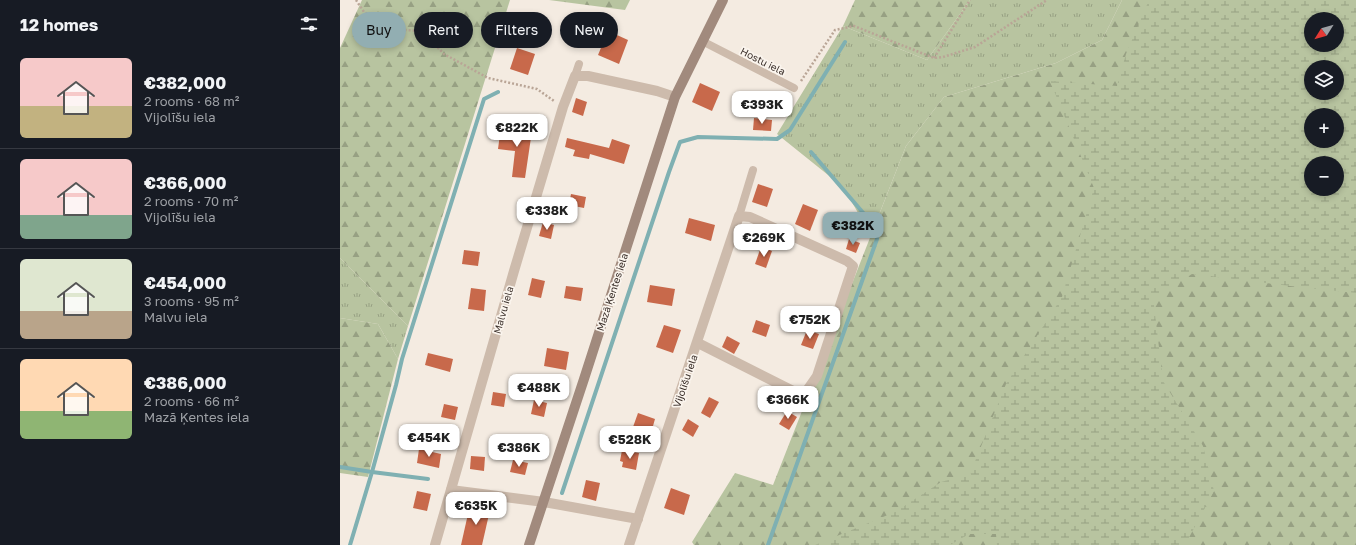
<!DOCTYPE html>
<html lang="en">
<head>
<meta charset="utf-8">
<style>
	:root { --surface:#171b24; --page:#242831; --text:#f1f3f6; --muted:#9ea1a6; --line:#363941; --accent:#92aeb2 }
	body { margin:0; font-family:"Golos Text",sans-serif; background:var(--page); color:var(--text); height:100vh; display:flex; flex-direction:column; font-size:15px; white-space:nowrap }
	* { box-sizing:border-box; margin:0 }
	p { font-size:13px; color:var(--muted) }
	.icon { flex:none; width:22px; height:22px; fill:none; stroke:currentColor; stroke-width:2; stroke-linecap:round; stroke-linejoin:round }
	.map { position:relative; flex:1; overflow:hidden }
	.sheet { display:flex; flex-direction:column; background:var(--surface); width:340px }
	.sheet>* { flex:none }
	.hud { position:absolute; left:12px; top:12px; width:380px; height:36px; display:flex; gap:8px }
	.needle { width:26px; rotate:233deg }
	.fabs { position:absolute; left:964px; top:12px; display:grid; gap:8px }
	.fabs a { display:grid; place-items:center; width:40px; height:40px; border-radius:50%; background:var(--surface); box-shadow:0 2px 6px #0003; font-size:20px }
	.price { position:absolute; translate:-50% -34px; padding:0 9px; border-radius:8px; background:#fff; color:#222; font-size:13px; line-height:26px; filter:drop-shadow(0 1px 2px #0008) }
	.price::after { content:''; position:absolute; left:50%; top:24px; width:12px; height:9px; margin-left:-6px; background:inherit; clip-path:polygon(0 0,100% 0,50% 100%) }
	.price.on { background:var(--accent); color:#111 }
	ul { padding:0; list-style:none }
	li { display:flex; align-items:center; gap:12px; height:100px; padding:0 20px }
	li+li { border-top:1px solid var(--line) }
	li span { display:grid; place-items:center; flex:none; width:112px; height:80px; border-radius:6px; color:#555 }
	li>.icon { margin-inline-start:auto }
	span .icon { width:48px; height:48px; fill:#fffc; stroke-width:1 }
	li b { font-size:17px }
	h2 { display:flex; justify-content:space-between; align-items:center; height:48px; padding:0 20px; font-size:17px }
	.tag { padding:0 14px; border-radius:18px; background:var(--surface); box-shadow:0 2px 6px #0003; font-size:14px; line-height:36px }
	.tag.on { background:var(--accent); color:#111 }
	main { display:flex; flex:1; min-height:0 }
	.map>svg:first-child { display:block }
	.grass { fill:url(#grass-tufts) }
	.forest { fill:url(#forest-firs); fill-rule:evenodd }
	.wetland { fill:url(#wetland-marsh); fill-rule:evenodd }
	.lines { fill:none; stroke-linecap:round; stroke-linejoin:round }
	.stream { stroke:#7fb0b2; stroke-width:4 }
	.building { fill:#c8694b }
	.path { stroke:#b9a596; stroke-width:2.5; stroke-dasharray:2 2; stroke-linecap:butt }
	.lane { stroke:#cdbbac; stroke-width:8 }
	.street { stroke:#cdbbac; stroke-width:10 }
	.secondary { stroke:#a18a7d; stroke-width:10 }
	.labels { text-anchor:middle; stroke-width:3.5; stroke-linejoin:round; paint-order:stroke }
	.street-label { font-size:10px; fill:#3b302b; stroke:#fbf5ee }
</style>
</head>
<body>
<main>
<section class="sheet">
<h2>12 homes<svg class="icon" aria-label="filters" viewBox="0 0 24 24"><path d="M4 7h16M4 17h16"/><circle cx="9" cy="7" r="2"/><circle cx="15" cy="17" r="2"/></svg></h2>
<ul>
<li><span style="background:linear-gradient(#f6c9c9 60%,#c2b280 0)"><svg class="icon" aria-label="home" viewBox="0 0 24 24"><path d="M3 11l9-7 9 7M6 9v11h12V9"/></svg></span><div><b>€382,000</b><p>2 rooms · 68 m²</p><p>Vijolīšu iela</p></div></li>
<li><span style="background:linear-gradient(#f6c9c9 70%,#7fa58c 0)"><svg class="icon" aria-label="home" viewBox="0 0 24 24"><path d="M3 11l9-7 9 7M6 9v11h12V9"/></svg></span><div><b>€366,000</b><p>2 rooms · 70 m²</p><p>Vijolīšu iela</p></div></li>
<li><span style="background:linear-gradient(#dfe7d0 65%,#b9a48a 0)"><svg class="icon" aria-label="home" viewBox="0 0 24 24"><path d="M3 11l9-7 9 7M6 9v11h12V9"/></svg></span><div><b>€454,000</b><p>3 rooms · 95 m²</p><p>Malvu iela</p></div></li>
<li><span style="background:linear-gradient(#ffd9b3 65%,#8fb573 0)"><svg class="icon" aria-label="home" viewBox="0 0 24 24"><path d="M3 11l9-7 9 7M6 9v11h12V9"/></svg></span><div><b>€386,000</b><p>2 rooms · 66 m²</p><p>Mazā Ķentes iela</p></div></li>
</ul>
</section>
<div class="map">
<svg width="1016" height="545" viewBox="0 0 1016 545">
	<defs>
		<pattern id="grass-tufts" width="24" height="20" patternUnits="userSpaceOnUse"><rect width="24" height="20" fill="#b8c4a0"/><path d="M3 7l-1-3M5 7V3M7 7l1-3M15 17l-1-3M17 17v-4M19 17l1-3" fill="none" stroke="#97a083"/></pattern>
		<pattern id="forest-firs" width="22" height="20" patternUnits="userSpaceOnUse"><rect width="22" height="20" fill="#b8c4a0"/><path d="M5 1l3.5 6h-7zM16 11l3.5 6h-7z" fill="#97a083"/></pattern>
		<pattern id="wetland-marsh" width="20" height="14" patternUnits="userSpaceOnUse"><rect width="20" height="14" fill="#b8c4a0"/><path d="M1 5h8M5 5V1M11 12h8M15 12V8" fill="none" stroke="#97a083"/></pattern>
	</defs>
	<rect width="100%" height="100%" fill="#f4ebe1"/>
	<g class="grass">
		<polygon points="630,0 782,0 762,40 716,63 604,97 566,146 531,235 503,187 437,134 503,26 587,60"/>
		<polygon points="0,258 68,326 58,359 38,324 0,318"/>
	</g>
	<g class="forest">
		<polygon points="22,0 170,0 68,326 0,258 0,48"/>
		<polygon points="209,0 290,0 285,10"/>
		<polygon points="515,0 630,0 587,60 503,26"/>
		<path d="M782 0H1016V545H354L352 542 395 473 433 485 566 146 604 97 716 63 762 40ZM971 19H997V45H971ZM971 67H997V93H971ZM971 115H997V141H971ZM971 163H997V189H971Z"/>
		<polygon points="0,318 38,324 58,359 28,477 0,473"/>
	</g>
	<path class="wetland" d="M809 0H1016V293L950 286 852 274 813 297 823 381 863 446 874 491 845 545H657L656 534H629L610 545H475L555 512 601 482 630 474 666 384 722 297 754 188 710 81 777 86 786 54ZM971 19H997V45H971ZM971 67H997V93H971ZM971 115H997V141H971ZM971 163H997V189H971Z"/>
	<g class="lines">
		<g class="stream">
			<polyline points="0,467 32,472 56,385 62,359 144,99 158,92"/>
			<polyline points="222,493 329,172 340,142 358,137 437,139 450,130 505,42"/>
			<polyline points="10,545 32,472 88,479"/>
			<polyline points="428,545 537,239 537,229 471,152"/>
		</g>
	</g>
	<g class="building">
		<polygon points="268,31 288,40 279,64 258,55"/>
		<polygon points="177,48 195,54 188,75 170,69"/>
		<polygon points="360,83 380,92 372,111 352,102"/>
		<polygon points="236,98 247,102 243,116 232,112"/>
		<polygon points="414,118 432,120 431,131 413,130"/>
		<polygon points="161,127 192,131 185,178 172,177 175,151 158,149"/>
		<polygon points="227,138 269,148 272,139 290,145 284,164 250,154 249,159 233,156 235,150 225,147"/>
		<polygon points="418,184 433,189 427,207 412,202"/>
		<polygon points="231,194 246,197 244,208 229,205"/>
		<polygon points="463,204 478,210 470,231 455,224"/>
		<polygon points="349,218 375,225 371,241 345,233"/>
		<polygon points="203,222 214,225 211,239 199,236"/>
		<polygon points="509,239 520,243 516,253 506,249"/>
		<polygon points="421,247 432,251 426,268 415,264"/>
		<polygon points="124,250 140,252 138,266 122,264"/>
		<polygon points="192,278 205,281 201,298 188,295"/>
		<polygon points="310,285 335,289 332,306 307,302"/>
		<polygon points="226,286 243,288 241,301 224,298"/>
		<polygon points="131,288 146,290 144,311 128,309"/>
		<polygon points="416,320 430,325 426,337 412,332"/>
		<polygon points="324,325 341,330 333,353 316,347"/>
		<polygon points="467,330 479,334 473,349 461,345"/>
		<polygon points="387,336 400,343 394,354 382,347"/>
		<polygon points="207,348 229,352 226,370 204,366"/>
		<polygon points="88,353 113,359 110,372 85,365"/>
		<polygon points="153,392 166,394 164,407 151,405"/>
		<polygon points="369,397 379,402 370,418 361,413"/>
		<polygon points="194,400 207,403 204,417 191,414"/>
		<polygon points="104,404 118,407 115,420 101,417"/>
		<polygon points="447,411 457,417 449,430 439,424"/>
		<polygon points="298,413 315,419 311,433 293,427"/>
		<polygon points="348,419 359,426 353,437 342,430"/>
		<polygon points="79,449 101,454 99,468 77,463"/>
		<polygon points="282,450 299,453 296,470 282,467 283,462 280,461"/>
		<polygon points="131,456 145,457 144,471 130,469"/>
		<polygon points="173,460 188,463 185,475 170,472"/>
		<polygon points="246,480 260,483 256,501 242,497"/>
		<polygon points="331,488 350,495 344,515 324,508"/>
		<polygon points="77,491 91,494 87,511 73,508"/>
		<polygon points="130,505 150,510 142,545 121,545"/>
	</g>
	<g class="lines">
		<g class="path">
			<polyline points="16,0 24,12 51,29 82,31 104,54 148,78 197,89 214,101"/>
			<polyline points="594,58 630,0"/>
			<polyline points="461,81 495,30 514,26 594,58 603,57 635,47 707,0"/>
		</g>
		<g class="lane">
			<polyline points="362,41 454,88"/>
			<polyline points="235,76 239,64"/>
			<polyline points="399,216 413,170"/>
		</g>
		<g class="street">
			<polyline points="111,490 204,502 298,519"/>
			<polyline points="95,545 174,271 223,107 235,76 248,76 317,91 335,97"/>
			<polyline points="289,545 399,216 410,217 507,261 513,266 477,376 463,396 358,343"/>
		</g>
		<polyline class="secondary" points="189,545 244,379 335,97 383,0"/>
	</g>
	<g class="labels">
		<g class="street-label">
			<text transform="translate(423 61) rotate(27)" y="4">Hostu iela</text>
			<text transform="translate(272 292) rotate(-72)" y="4">Mazā Ķentes iela</text>
			<text transform="translate(163 310) rotate(-74)" y="4">Malvu iela</text>
			<text transform="translate(345 381) rotate(-71)" y="4">Vijolīšu iela</text>
		</g>
	</g>
</svg>
<div class="fabs">
<a><svg class="needle" viewBox="-14 -14 28 28"><path d="M0-13l5 13h-10z" fill="#e53935"/><path d="M0 13l5-13h-10z" fill="#9ea1a6"/></svg></a>
<a><svg class="icon" aria-label="layers" viewBox="0 0 24 24"><path d="M12 4l9 5-9 5-9-5zM3 14l9 5 9-5"/></svg></a>
<a>+</a>
<a>−</a>
</div>
<b class="price" style="left:422px;top:125px">€393K</b>
<b class="price" style="left:177px;top:148px">€822K</b>
<b class="price" style="left:207px;top:231px">€338K</b>
<b class="price on" style="left:513px;top:246px">€382K</b>
<b class="price" style="left:424px;top:258px">€269K</b>
<b class="price" style="left:470px;top:340px">€752K</b>
<b class="price" style="left:199px;top:408px">€488K</b>
<b class="price" style="left:448px;top:420px">€366K</b>
<b class="price" style="left:89px;top:458px">€454K</b>
<b class="price" style="left:290px;top:460px">€528K</b>
<b class="price" style="left:179px;top:468px">€386K</b>
<b class="price" style="left:136px;top:526px">€635K</b>
<div class="hud">
<a class="tag on">Buy</a>
<a class="tag">Rent</a>
<a class="tag">Filters</a>
<a class="tag">New</a>
</div>
</div>
</main>
</body>
</html>
